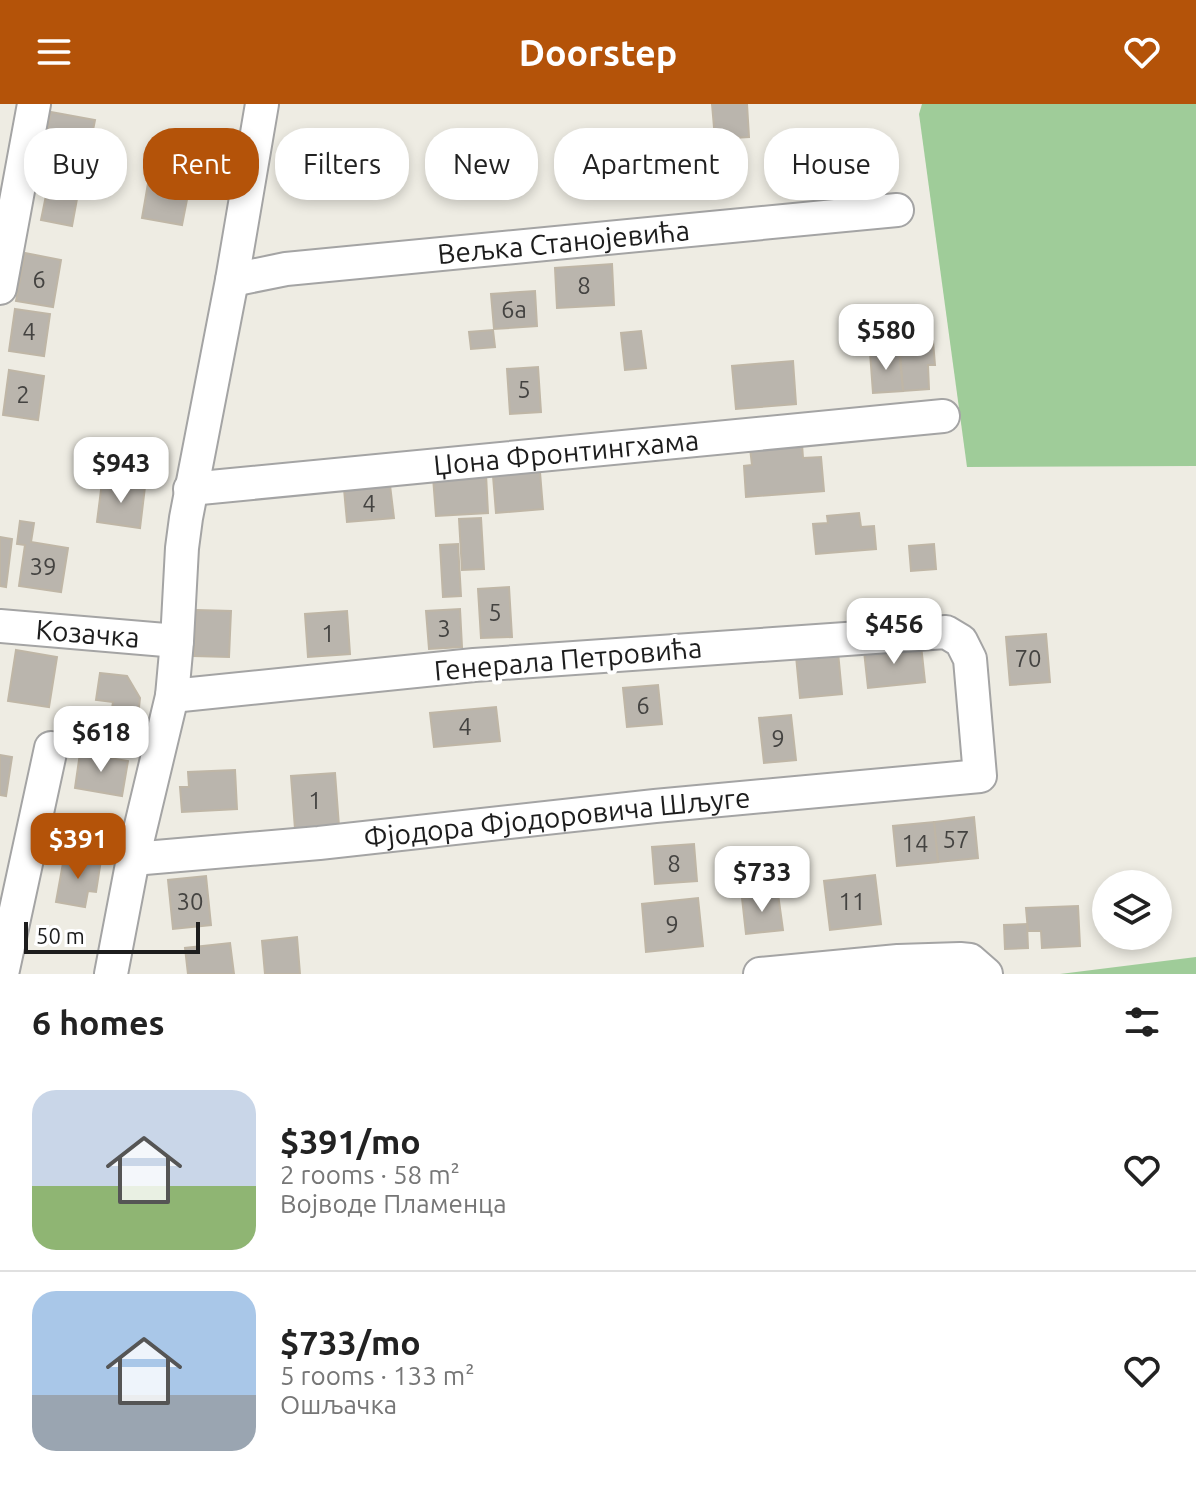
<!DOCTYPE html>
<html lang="en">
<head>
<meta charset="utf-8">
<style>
	:root { --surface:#fff; --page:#f2f2f2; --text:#222; --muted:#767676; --line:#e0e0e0; --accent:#b45309 }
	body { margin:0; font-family:Ubuntu,sans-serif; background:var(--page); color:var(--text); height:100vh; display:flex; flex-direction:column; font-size:30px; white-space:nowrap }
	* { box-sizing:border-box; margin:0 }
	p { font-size:26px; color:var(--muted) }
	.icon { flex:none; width:44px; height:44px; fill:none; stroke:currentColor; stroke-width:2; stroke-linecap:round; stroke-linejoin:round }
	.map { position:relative; height:870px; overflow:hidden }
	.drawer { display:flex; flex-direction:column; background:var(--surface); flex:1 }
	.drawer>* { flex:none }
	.hud { position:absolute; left:24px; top:24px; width:1148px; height:72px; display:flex; gap:16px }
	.tools { position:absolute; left:1092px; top:766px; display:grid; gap:16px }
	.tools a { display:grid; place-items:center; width:80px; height:80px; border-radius:50%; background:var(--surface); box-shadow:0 4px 12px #0003; font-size:40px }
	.scale { position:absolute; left:24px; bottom:20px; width:176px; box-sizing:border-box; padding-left:8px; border:4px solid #1d1d1d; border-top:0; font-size:22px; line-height:28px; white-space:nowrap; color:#1d1d1d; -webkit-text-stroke:6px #fff; paint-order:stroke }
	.price { position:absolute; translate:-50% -68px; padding:0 18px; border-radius:16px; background:#fff; color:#222; font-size:26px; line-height:52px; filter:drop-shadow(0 2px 4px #0008) }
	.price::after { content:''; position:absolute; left:50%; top:48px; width:24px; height:18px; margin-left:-12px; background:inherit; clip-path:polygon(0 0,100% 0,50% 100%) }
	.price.on { background:var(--accent); color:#fff }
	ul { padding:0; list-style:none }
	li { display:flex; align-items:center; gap:24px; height:200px; padding:0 32px }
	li+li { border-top:2px solid var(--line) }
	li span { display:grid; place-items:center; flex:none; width:224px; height:160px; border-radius:24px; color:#555 }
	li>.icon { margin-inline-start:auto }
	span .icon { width:96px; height:96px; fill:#fffc; stroke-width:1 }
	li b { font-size:34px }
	h2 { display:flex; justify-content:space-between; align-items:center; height:96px; padding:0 32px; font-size:34px }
	.chip { padding:0 28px; border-radius:32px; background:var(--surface); box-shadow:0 4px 12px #0003; font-size:28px; line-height:72px }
	.chip.on { background:var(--accent); color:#fff }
	header { display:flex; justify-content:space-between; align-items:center; height:104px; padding:0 32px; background:var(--accent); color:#fff; font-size:36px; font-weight:600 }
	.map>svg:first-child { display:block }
	.forest { fill:#9fcc99 }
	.building { fill:#bab5ad; stroke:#bfb6a6; stroke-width:2 }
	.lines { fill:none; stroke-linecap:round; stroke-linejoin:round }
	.minor-casing { stroke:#a4a4a4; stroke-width:36 }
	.minor { stroke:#fff; stroke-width:32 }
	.labels { text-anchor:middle; stroke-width:8; stroke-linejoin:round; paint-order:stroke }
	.number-label { font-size:24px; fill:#444341 }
	.street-label { font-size:28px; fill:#1d1d1d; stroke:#fff }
</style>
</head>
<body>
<header><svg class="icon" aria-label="menu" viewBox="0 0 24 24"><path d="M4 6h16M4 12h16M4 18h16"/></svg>Doorstep<svg class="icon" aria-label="heart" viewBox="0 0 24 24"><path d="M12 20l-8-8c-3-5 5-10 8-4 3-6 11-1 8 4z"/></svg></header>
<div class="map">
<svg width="1196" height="870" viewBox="0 0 1196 870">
	<rect width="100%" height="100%" fill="#eeece3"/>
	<g class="forest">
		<polygon points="922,0 1196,0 1196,362 967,363 919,10"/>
		<polygon points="1196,853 1196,870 1060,870"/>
	</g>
	<g class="building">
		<polygon points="712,0 747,0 749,33 715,35"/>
		<polygon points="51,8 95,16 85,66 41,58"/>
		<polygon points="673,49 675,84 630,88 627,52"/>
		<polygon points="51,67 81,73 72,122 41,116"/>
		<polygon points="150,68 191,75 182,121 142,114"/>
		<polygon points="25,149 61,156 53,203 16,197"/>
		<polygon points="612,160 614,201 557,204 555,164"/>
		<polygon points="535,187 537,222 494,225 491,190"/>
		<polygon points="15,205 50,210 44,252 9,247"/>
		<polygon points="493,226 495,243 471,245 469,228"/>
		<polygon points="641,227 646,264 625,266 621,229"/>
		<polygon points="933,237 935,261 928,261 929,285 903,287 900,248 913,247 912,239"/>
		<polygon points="899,246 903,287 873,289 870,248"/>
		<polygon points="793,257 796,300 736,305 732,262"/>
		<polygon points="538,263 541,308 510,310 507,265"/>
		<polygon points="9,266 44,272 38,316 3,311"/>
		<polygon points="802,340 803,354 821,353 824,387 746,393 744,362 752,361 750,344"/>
		<polygon points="540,368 543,405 496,409 493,372"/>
		<polygon points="486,370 488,409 436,412 433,373"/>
		<polygon points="102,378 145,383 140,424 97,418"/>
		<polygon points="390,381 394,414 347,418 344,385"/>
		<polygon points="859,409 861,423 874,422 876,445 816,450 813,420 828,419 827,412"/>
		<polygon points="481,414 484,465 462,466 459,415"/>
		<polygon points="20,417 34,419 31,438 68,444 61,488 19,482 25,441 17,440"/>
		<polygon points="0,433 12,435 6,483 0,482"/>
		<polygon points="458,440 461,492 443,493 440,441"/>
		<polygon points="934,440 936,465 911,467 909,442"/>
		<polygon points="509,483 512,533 481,534 478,485"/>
		<polygon points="460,505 462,543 429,545 426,507"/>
		<polygon points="196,506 231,507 229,553 194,552"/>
		<polygon points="347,507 350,550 308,553 305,510"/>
		<polygon points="1046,530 1050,578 1010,581 1006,533"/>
		<polygon points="921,541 925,578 868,584 864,547"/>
		<polygon points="16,546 57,553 49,603 8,597"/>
		<polygon points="838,548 842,590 800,594 796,552"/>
		<polygon points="100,569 127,572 140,594 137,622 110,618 113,598 96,596"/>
		<polygon points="658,581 662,620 627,623 623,584"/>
		<polygon points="496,603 500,637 434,643 430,609"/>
		<polygon points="791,611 796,656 764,659 759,614"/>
		<polygon points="80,649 128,657 122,692 75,684"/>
		<polygon points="0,651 12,653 6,692 0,691"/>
		<polygon points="235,666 237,705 182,708 180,683 189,683 188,668"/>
		<polygon points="335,669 339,722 295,725 291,672"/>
		<polygon points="974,713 978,754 938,758 934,718"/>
		<polygon points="934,718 938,758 897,762 893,722"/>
		<polygon points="694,740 697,777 655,780 652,743"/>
		<polygon points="75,752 101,756 96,788 88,787 85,803 56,798 63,759 73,761"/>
		<polygon points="875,771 881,820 830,826 824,777"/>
		<polygon points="206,772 211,821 173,825 168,776"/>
		<polygon points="778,790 783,826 746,830 742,794"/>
		<polygon points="698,794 703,842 646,848 642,800"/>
		<polygon points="1078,802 1080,842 1042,844 1041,827 1028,827 1026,804"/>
		<polygon points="1027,820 1028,844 1005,845 1004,821"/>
		<polygon points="297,833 300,870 265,870 262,837"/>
		<polygon points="230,839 234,870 188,870 185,844"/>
	</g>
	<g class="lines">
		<defs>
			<g id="minor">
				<path id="s1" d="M232 176 286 165 897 106"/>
				<polyline points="0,184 34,0"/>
				<path id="s2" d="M190 385 943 312"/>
				<path id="s3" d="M0 522 177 537"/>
				<path id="s4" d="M133 755 319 739 655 702 980 672 970 555 961 537 946 528 474 561 172 592"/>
				<polyline points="2,870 51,644"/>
				<polyline points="111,870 133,755 172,592 177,537 182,444 186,414 232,176 262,0"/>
				<polyline points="760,870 898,857 960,855 970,856 986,870"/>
			</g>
		</defs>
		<use href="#minor" class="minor-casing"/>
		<use href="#minor" class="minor"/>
	</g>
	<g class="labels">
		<g class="number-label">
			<text x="39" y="184">6</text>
			<text x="584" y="190">8</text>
			<text x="514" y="214">6a</text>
			<text x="29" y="236">4</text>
			<text x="524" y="294">5</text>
			<text x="23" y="299">2</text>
			<text x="369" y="408">4</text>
			<text x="43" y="471">39</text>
			<text x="495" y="517">5</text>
			<text x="444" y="533">3</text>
			<text x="328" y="538">1</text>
			<text x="1028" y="563">70</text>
			<text x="643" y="610">6</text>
			<text x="465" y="631">4</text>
			<text x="778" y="643">9</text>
			<text x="315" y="705">1</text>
			<text x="956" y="744">57</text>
			<text x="915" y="748">14</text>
			<text x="674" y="768">8</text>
			<text x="190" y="806">30</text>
			<text x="852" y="806">11</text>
			<text x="672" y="829">9</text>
		</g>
		<g class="street-label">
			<text dy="10" stroke="none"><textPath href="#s1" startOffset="334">Вељка Станојевића</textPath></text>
			<text dy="10" stroke="none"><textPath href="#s2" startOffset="378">Џона Фронтингхама</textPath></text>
			<text dy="10" stroke="none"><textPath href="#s3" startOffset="88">Козачка</textPath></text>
			<text transform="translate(568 555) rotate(-5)" y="10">Генерала Петровића</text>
			<text dy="10" stroke="none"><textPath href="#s4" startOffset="426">Фјодора Фјодоровича Шљуге</textPath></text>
		</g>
	</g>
</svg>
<div class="tools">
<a><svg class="icon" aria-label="layers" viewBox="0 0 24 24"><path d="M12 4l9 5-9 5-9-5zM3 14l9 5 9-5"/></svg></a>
</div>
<div class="scale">50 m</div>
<b class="price" style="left:886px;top:268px">$580</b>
<b class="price" style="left:121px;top:401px">$943</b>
<b class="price" style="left:894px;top:562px">$456</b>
<b class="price" style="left:101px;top:670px">$618</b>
<b class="price on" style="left:78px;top:777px">$391</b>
<b class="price" style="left:762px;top:810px">$733</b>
<div class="hud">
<a class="chip">Buy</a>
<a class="chip on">Rent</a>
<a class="chip">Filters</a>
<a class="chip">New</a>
<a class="chip">Apartment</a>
<a class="chip">House</a>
</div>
</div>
<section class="drawer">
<h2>6 homes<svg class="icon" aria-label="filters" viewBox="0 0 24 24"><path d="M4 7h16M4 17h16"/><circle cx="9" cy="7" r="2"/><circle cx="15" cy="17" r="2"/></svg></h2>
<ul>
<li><span style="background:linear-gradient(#c9d6e8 60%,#8fb573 0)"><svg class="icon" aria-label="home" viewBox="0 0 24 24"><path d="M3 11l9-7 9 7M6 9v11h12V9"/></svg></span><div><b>$391/mo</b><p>2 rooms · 58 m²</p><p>Војводе Пламенца</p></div><svg class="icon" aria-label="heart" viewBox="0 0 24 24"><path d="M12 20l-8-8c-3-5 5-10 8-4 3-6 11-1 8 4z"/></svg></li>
<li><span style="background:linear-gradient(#a9c7e8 65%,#9aa5b1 0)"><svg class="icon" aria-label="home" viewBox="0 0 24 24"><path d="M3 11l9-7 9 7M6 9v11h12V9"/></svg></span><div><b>$733/mo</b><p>5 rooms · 133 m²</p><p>Ошљачка</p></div><svg class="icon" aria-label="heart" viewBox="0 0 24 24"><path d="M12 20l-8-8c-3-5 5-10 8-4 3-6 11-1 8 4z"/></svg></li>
</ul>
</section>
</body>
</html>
